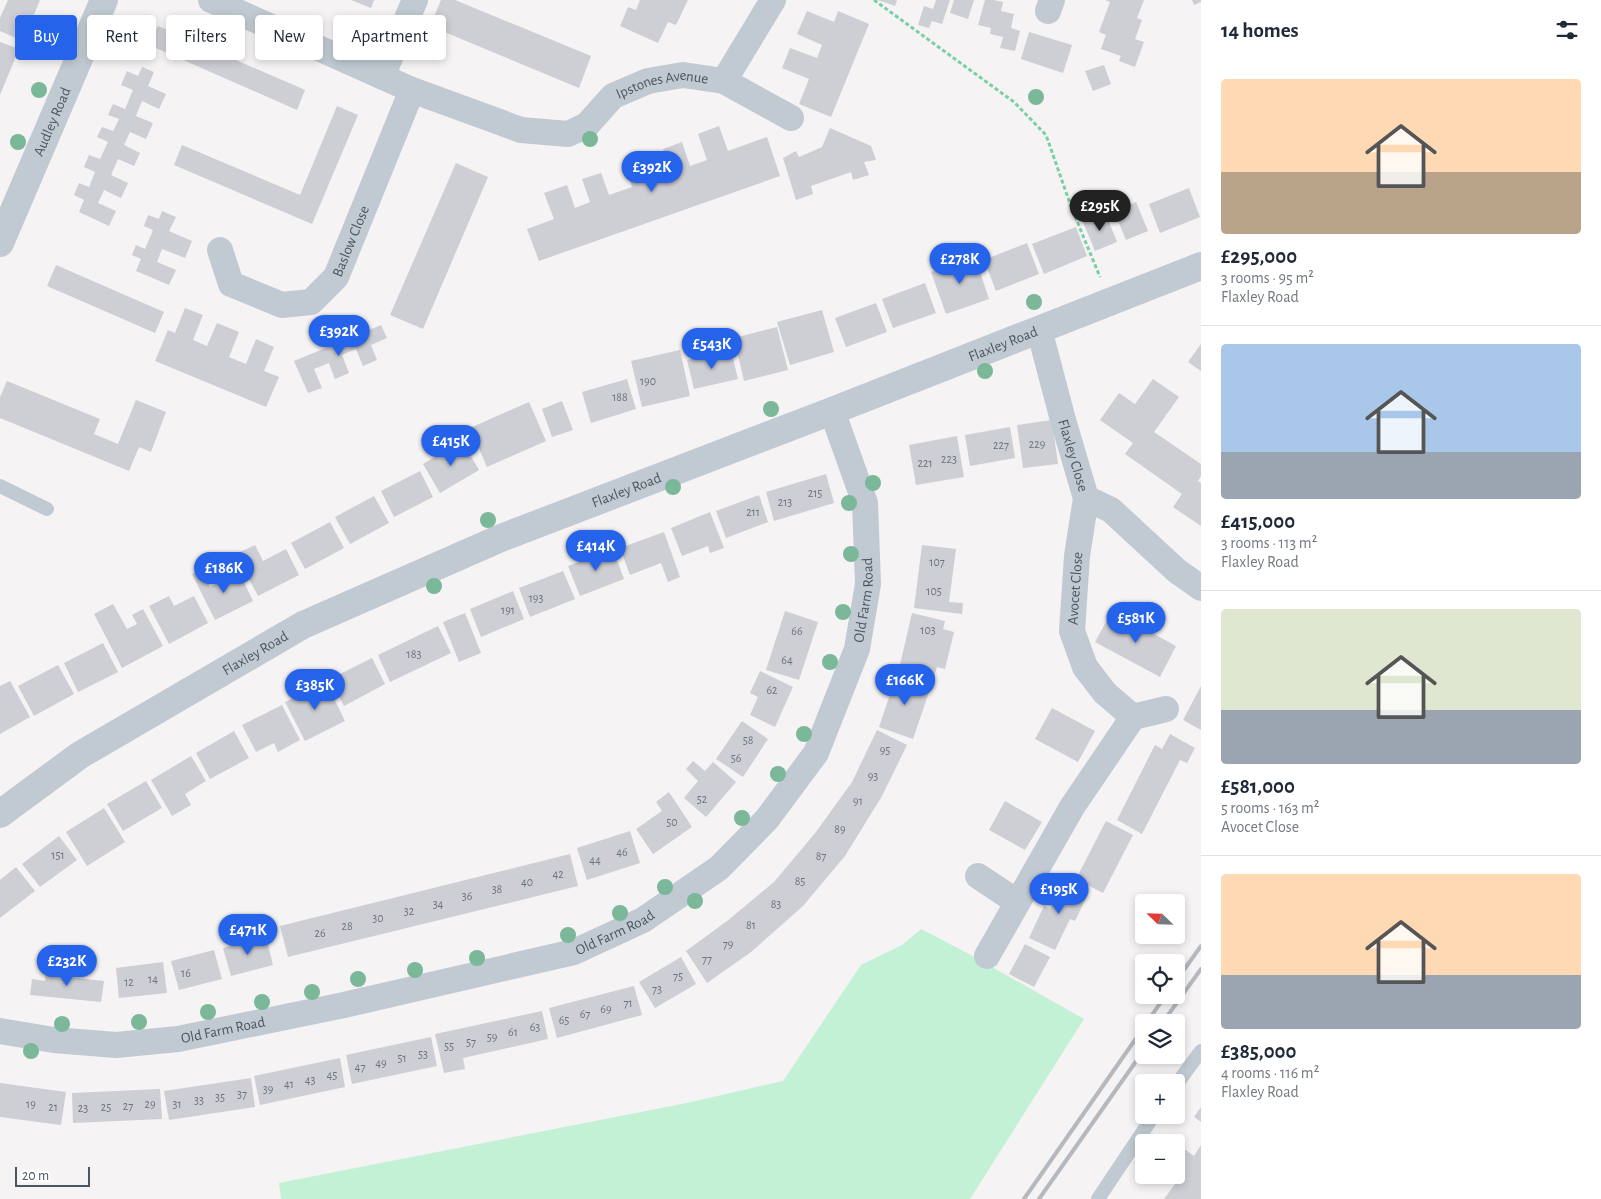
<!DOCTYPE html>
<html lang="en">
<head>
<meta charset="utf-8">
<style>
	:root { --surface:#fff; --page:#f6f6f7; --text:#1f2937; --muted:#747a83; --line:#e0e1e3; --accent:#2563eb }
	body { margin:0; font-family:"Alegreya Sans",sans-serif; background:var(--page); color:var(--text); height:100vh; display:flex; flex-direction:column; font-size:19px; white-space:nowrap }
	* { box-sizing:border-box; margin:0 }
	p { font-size:16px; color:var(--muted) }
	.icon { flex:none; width:28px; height:28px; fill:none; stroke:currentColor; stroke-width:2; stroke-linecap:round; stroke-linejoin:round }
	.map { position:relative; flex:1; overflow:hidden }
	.sheet { display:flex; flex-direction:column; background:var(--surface); width:400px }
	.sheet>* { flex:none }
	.guide { position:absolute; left:15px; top:15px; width:475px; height:45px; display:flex; gap:10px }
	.needle { width:32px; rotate:293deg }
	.controls { position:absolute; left:1135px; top:894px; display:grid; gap:10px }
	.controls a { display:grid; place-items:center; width:50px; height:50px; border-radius:5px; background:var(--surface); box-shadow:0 2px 8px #0003; font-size:25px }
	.scale { position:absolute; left:15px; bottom:12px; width:75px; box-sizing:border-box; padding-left:5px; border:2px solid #4a5661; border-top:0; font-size:14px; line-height:18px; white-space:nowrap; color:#4a5661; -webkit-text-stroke:4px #fff; paint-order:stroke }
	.price { position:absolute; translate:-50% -42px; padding:0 11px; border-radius:18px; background:var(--accent); color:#fff; font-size:16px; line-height:32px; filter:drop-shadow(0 1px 2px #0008) }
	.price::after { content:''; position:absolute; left:50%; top:30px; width:15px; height:11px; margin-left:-8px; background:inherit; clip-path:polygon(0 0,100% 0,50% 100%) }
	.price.selected { background:#222; color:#fff }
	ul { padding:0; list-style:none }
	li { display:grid; align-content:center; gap:10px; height:265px; padding:0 20px }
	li+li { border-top:1px solid var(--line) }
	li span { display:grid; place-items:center; height:155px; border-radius:5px; color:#555 }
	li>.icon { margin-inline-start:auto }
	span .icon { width:90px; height:90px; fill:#fffc; stroke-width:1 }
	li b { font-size:21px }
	h2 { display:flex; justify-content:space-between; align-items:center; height:60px; padding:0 20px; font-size:21px }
	.pill { padding:0 18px; border-radius:5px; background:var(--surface); box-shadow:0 2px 8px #0003; font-size:18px; line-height:45px }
	.pill.selected { background:var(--accent); color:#fff }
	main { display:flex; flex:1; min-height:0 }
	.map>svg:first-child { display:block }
	.green { fill:#c3f1d5 }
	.building { fill:#cdcfd5 }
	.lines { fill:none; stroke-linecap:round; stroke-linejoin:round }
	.path { stroke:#7ad0a6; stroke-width:3; stroke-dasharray:4 2.5; stroke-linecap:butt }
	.service { stroke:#c1cad2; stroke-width:14 }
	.minor { stroke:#c1cad2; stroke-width:26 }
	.tertiary { stroke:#c1cad2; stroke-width:28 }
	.rail { stroke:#b5b8bd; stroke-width:4 }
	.tree { fill:#7bb799 }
	.labels { text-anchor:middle; stroke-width:4; stroke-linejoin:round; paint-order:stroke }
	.number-label { font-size:12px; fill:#6b747e }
	.street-label { font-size:15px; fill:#4a5661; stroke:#fff }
</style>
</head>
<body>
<main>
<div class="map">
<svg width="1201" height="1199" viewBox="0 0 1201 1199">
	<rect width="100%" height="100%" fill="#f5f3f3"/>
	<polygon class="green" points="921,929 969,954 1084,1019 970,1199 281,1199 279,1183 687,1103 783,1081 861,965 902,945"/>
	<g class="building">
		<polygon points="8,0 40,0 23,41 0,31 0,18"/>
		<polygon points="351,0 374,0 371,8"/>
		<polygon points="441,0 455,0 591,56 579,88 430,26"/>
		<polygon points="640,0 688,0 676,25 668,22 658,43 620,26 628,7 636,10"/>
		<polygon points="878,0 897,0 895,6"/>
		<polygon points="936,0 950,0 942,24 932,21 929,28 918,25 924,6 933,9"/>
		<polygon points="954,0 974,0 968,19 950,13"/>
		<polygon points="985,0 994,0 1003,2 1001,11 1014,14 1011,28 1020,31 1015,51 1000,48 1003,37 990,34 991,28 978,25"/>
		<polygon points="1105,0 1144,0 1137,18 1142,20 1135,39 1144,42 1135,67 1119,61 1121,56 1101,49 1106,35 1099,32 1110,2"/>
		<polygon points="1192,0 1201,0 1201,2 1194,5"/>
		<polygon points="807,11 834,22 838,11 869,24 831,117 799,104 809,79 782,68 790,48 817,58 822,45 797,34"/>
		<polygon points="158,26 305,90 297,110 149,45"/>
		<polygon points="1029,32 1072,45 1063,73 1021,59"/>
		<polygon points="0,42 19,49 0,95"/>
		<polygon points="1104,65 1111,84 1093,91 1085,71"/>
		<polygon points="142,67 154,72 148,86 166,94 159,109 142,101 136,116 153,123 146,139 130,132 124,145 140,153 134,166 118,159 111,175 128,183 121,198 104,190 98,203 116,211 109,226 79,212 84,200 74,195 79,183 89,187 95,172 84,167 89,155 100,159 108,142 97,137 102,127 113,131 119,119 108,115 113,104 125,109 133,90 121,85 127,71 138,76"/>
		<polygon points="337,106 358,115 312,224 174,165 182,145 300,195"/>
		<polygon points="719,126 728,151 767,137 780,176 539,261 527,229 554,219 544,193 567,185 575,208 590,202 582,179 601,173 609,195 632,187 624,163 647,155 655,178 672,172 663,149 682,142 690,166 707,160 698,134"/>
		<polygon points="830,128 871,146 876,160 864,162 869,175 853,180 851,172 811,186 813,194 796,200 783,158 796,151 799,157 822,147"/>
		<polygon points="456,163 488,177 423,329 390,315"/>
		<polygon points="1189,188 1200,217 1160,233 1149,204"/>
		<polygon points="1136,202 1148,231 1126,240 1114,211"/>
		<polygon points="162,211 176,217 169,231 192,241 185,258 162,249 157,262 176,270 169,285 136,271 141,259 132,255 136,245 145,249 153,230 144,226 148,215 159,219"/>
		<polygon points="1105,212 1117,242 1095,251 1083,222"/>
		<polygon points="1076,227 1087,256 1044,274 1032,244"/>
		<polygon points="1027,243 1039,274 996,291 984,260"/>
		<polygon points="975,257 989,299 946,314 931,272"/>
		<polygon points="56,265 164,312 155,333 47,286"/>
		<polygon points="925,283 936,313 893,328 882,299"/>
		<polygon points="876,303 887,332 846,347 835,318"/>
		<polygon points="185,308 203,315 193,340 207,346 217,323 239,332 229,357 246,364 256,339 274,347 264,371 279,377 266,407 155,361 168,330 175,333"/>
		<polygon points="822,310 834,352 790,365 777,322"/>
		<polygon points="381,325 387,338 371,345 377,360 363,366 356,349 342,355 349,373 335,379 329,363 314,369 322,388 308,393 294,361"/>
		<polygon points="777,327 788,370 744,381 734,338"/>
		<polygon points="1201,344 1201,371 1188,362"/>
		<polygon points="680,350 690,396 642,407 631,361"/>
		<polygon points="731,350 738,379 694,389 687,360"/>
		<polygon points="627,379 636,409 591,423 582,392"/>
		<polygon points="1153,379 1179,397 1154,432 1201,464 1201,476 1198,481 1201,483 1201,526 1173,507 1182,494 1125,454 1133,443 1100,420 1119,393 1135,404"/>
		<polygon points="7,381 100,419 94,434 118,444 136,400 166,412 151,452 139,447 129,471 0,418 0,397"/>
		<polygon points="562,401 573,430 552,437 542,409"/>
		<polygon points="529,402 546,441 487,467 470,428"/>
		<polygon points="1052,420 1058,464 1023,468 1017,425"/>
		<polygon points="1010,427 1015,458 970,466 965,435"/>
		<polygon points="957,436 964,477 916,485 909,445"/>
		<polygon points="462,441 479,470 440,493 423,464"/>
		<polygon points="420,471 433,497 394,517 381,491"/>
		<polygon points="826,474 834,503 774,521 766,492"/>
		<polygon points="759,495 768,522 726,538 716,511"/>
		<polygon points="374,496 389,523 350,544 335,517"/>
		<polygon points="710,512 724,548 710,553 708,546 682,556 671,528"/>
		<polygon points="330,522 344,548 305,569 291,543"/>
		<polygon points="664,532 680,577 668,582 661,563 630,575 620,548"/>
		<polygon points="255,545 263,561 286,549 299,575 258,596 236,554"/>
		<polygon points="922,545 956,549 949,602 963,603 962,614 914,608"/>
		<polygon points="613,549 624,579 580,596 568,566"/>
		<polygon points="201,569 210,587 239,572 253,601 215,620 192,574"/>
		<polygon points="563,571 575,599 530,617 519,588"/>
		<polygon points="513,591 524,619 481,637 470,609"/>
		<polygon points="169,596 174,606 194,596 208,623 169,644 149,606"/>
		<polygon points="113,604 127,629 137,624 132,615 143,609 163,646 122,668 94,614"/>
		<polygon points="785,611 818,622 799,680 766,670"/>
		<polygon points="1112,611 1176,646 1160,677 1095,642"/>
		<polygon points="465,613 481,653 459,662 443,622"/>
		<polygon points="912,613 945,621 943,629 954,632 945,669 937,667 934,677 899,669"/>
		<polygon points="438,626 451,653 390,682 378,655"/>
		<polygon points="103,643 118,672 78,692 64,663"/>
		<polygon points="372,658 385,684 344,706 330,679"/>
		<polygon points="58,665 74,694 34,716 18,686"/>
		<polygon points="760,671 793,687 775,727 750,715 758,697 750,693"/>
		<polygon points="897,674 931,686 913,739 879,727"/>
		<polygon points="10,681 30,717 0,734 0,686"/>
		<polygon points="326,682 345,721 305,741 285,702"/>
		<polygon points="1201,686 1201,730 1183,720"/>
		<polygon points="282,705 300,740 278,752 274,743 256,752 242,725"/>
		<polygon points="1052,708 1095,731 1078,762 1035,739"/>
		<polygon points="742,721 768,739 743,777 716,759"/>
		<polygon points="877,730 907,745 882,796 845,856 803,906 751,952 707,983 686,951 727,921 774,882 816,832 852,782"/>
		<polygon points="234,731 249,758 210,779 196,753"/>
		<polygon points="1170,734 1195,748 1187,763 1180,760 1142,834 1117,820 1155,745 1162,749"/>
		<polygon points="191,756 206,781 185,794 191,805 172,816 151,780"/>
		<polygon points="693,761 705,771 713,762 736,782 706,817 684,798 698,781 686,769"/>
		<polygon points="146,781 162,808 123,831 107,804"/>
		<polygon points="669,792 692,827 653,854 636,829 662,811 656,802"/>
		<polygon points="1005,801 1042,822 1025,850 989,830"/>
		<polygon points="104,808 125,842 87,866 66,832"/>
		<polygon points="1106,821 1133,835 1103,893 1076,879"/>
		<polygon points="630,831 640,863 587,880 577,848"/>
		<polygon points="59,836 77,860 40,887 22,864"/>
		<polygon points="570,854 578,886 288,957 280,926"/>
		<polygon points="16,867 35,891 0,918 0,880"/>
		<polygon points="1064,880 1089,892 1075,921 1070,919 1055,950 1029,938 1044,906 1050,909"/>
		<polygon points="266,936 273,965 231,976 223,948"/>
		<polygon points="1025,944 1050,957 1034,987 1009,974"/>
		<polygon points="214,950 222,979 179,990 171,961"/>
		<polygon points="681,957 696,984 655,1008 639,982"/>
		<polygon points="163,962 167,993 119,998 116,968"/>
		<polygon points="46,967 68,969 67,977 104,981 101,1002 30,995 32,979 45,981"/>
		<polygon points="634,986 642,1015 557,1038 549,1008"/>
		<polygon points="542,1011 548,1039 463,1058 465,1069 444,1073 435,1034"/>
		<polygon points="431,1037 437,1066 352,1084 346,1055"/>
		<polygon points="340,1058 345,1087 260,1105 254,1076"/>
		<polygon points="251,1078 255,1107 169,1120 164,1091"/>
		<polygon points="0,1083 66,1092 61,1125 0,1117"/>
		<polygon points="160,1089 162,1119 73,1123 72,1093"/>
		<polygon points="1201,1107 1201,1122 1194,1117"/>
		<polygon points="1176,1143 1194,1156 1201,1145 1201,1199 1164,1199 1175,1184 1162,1175 1176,1175"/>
	</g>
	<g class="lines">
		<polyline class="path" points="874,0 1014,102 1046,135 1072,209 1100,277"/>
		<g class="service">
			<polyline points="0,486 47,509"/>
			<polyline points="1176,1085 1201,1051"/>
			<polyline points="1098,1199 1154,1115"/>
		</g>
		<g class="minor">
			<path id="s1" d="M211 0 412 90 521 130 568 134 587 125 613 96 648 81 683 75 724 81 773 0"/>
			<polyline points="1048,11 1052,0"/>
			<polyline points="382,76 415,0"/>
			<polyline points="724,81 791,118"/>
			<path id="s2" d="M220 250 231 284 282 305 311 302 336 277 412 90"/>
			<path id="s3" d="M1039 329 1063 420 1086 498 1111 510 1177 571 1201 588"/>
			<polyline points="1133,717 1166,709"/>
			<polyline points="978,876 1017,902"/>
			<path id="s4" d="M987 956 1072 807 1133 717 1105 693 1085 667 1072 631 1077 556 1086 498"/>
			<path id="s5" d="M0 1031 54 1040 116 1045 178 1039 344 1005 574 952 643 920 719 868 767 819 816 753 857 649 868 584 865 503 832 411"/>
		</g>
		<g class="tertiary">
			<path id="s6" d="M0 243 104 0"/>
			<path id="s7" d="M0 814 80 755 303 625 501 538 832 411 1201 266"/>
		</g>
		<g class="rail">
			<polyline points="1176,981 1201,946"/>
			<polyline points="1147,1022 1166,995"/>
			<polyline points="1163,1022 1201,969"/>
			<polyline points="1024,1199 1144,1027"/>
			<polyline points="1039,1199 1144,1050"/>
		</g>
	</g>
	<g class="tree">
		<circle cx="60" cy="42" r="8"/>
		<circle cx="39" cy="90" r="8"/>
		<circle cx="1036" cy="97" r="8"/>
		<circle cx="590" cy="139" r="8"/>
		<circle cx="18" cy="142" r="8"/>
		<circle cx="1034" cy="302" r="8"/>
		<circle cx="985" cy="371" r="8"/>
		<circle cx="771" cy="409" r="8"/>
		<circle cx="873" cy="483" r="8"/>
		<circle cx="673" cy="487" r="8"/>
		<circle cx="849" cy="503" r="8"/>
		<circle cx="488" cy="520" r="8"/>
		<circle cx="851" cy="554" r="8"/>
		<circle cx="434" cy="586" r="8"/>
		<circle cx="843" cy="612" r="8"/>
		<circle cx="830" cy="662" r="8"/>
		<circle cx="804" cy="734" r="8"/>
		<circle cx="778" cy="774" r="8"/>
		<circle cx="742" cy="818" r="8"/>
		<circle cx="665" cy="887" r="8"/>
		<circle cx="695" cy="901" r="8"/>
		<circle cx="620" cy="913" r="8"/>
		<circle cx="568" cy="935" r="8"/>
		<circle cx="477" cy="958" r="8"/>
		<circle cx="415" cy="970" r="8"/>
		<circle cx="358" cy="979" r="8"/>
		<circle cx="312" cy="992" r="8"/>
		<circle cx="262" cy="1002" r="8"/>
		<circle cx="208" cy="1012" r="8"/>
		<circle cx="139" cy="1022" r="8"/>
		<circle cx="62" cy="1024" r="8"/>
		<circle cx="31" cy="1051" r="8"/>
	</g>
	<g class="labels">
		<g class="number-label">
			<text x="648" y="385">190</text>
			<text x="620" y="401">188</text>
			<text x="1037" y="448">229</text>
			<text x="1001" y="449">227</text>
			<text x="949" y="463">223</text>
			<text x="925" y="467">221</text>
			<text x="815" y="497">215</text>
			<text x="785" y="506">213</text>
			<text x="753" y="516">211</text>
			<text x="937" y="566">107</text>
			<text x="934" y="595">105</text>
			<text x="536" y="602">193</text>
			<text x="508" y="614">191</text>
			<text x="928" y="634">103</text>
			<text x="797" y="635">66</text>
			<text x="414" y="658">183</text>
			<text x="787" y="664">64</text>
			<text x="772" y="694">62</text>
			<text x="748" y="744">58</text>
			<text x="885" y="754">95</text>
			<text x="736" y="762">56</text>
			<text x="873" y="780">93</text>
			<text x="702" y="803">52</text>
			<text x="858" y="805">91</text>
			<text x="672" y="826">50</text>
			<text x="840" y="833">89</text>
			<text x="622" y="856">46</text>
			<text x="58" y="859">151</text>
			<text x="821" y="860">87</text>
			<text x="595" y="864">44</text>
			<text x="558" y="878">42</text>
			<text x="800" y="885">85</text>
			<text x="527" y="886">40</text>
			<text x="497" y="893">38</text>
			<text x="467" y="900">36</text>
			<text x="438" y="908">34</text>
			<text x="776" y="908">83</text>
			<text x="409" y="915">32</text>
			<text x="378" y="922">30</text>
			<text x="751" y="929">81</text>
			<text x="347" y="930">28</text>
			<text x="320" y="937">26</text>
			<text x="728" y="948">79</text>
			<text x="707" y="963">77</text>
			<text x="186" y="977">16</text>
			<text x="678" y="980">75</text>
			<text x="153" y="983">14</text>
			<text x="129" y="986">12</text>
			<text x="657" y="993">73</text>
			<text x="628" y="1007">71</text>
			<text x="606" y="1013">69</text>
			<text x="585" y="1018">67</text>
			<text x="564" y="1024">65</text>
			<text x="535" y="1031">63</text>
			<text x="513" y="1036">61</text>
			<text x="492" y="1041">59</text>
			<text x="471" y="1046">57</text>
			<text x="449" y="1050">55</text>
			<text x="423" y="1058">53</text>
			<text x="402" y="1062">51</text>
			<text x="381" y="1067">49</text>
			<text x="360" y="1071">47</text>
			<text x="332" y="1079">45</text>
			<text x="310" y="1084">43</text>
			<text x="289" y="1088">41</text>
			<text x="268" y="1093">39</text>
			<text x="242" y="1098">37</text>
			<text x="220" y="1101">35</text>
			<text x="199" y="1104">33</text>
			<text x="31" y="1108">19</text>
			<text x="150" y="1108">29</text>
			<text x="177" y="1108">31</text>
			<text x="128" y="1110">27</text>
			<text x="53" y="1111">21</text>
			<text x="106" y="1111">25</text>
			<text x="83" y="1112">23</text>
		</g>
		<g class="street-label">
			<text dy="5" stroke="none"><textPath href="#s1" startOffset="495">Ipstones Avenue</textPath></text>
			<text dy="5" stroke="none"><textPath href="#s6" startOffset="132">Audley Road</textPath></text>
			<text dy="5" stroke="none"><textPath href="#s2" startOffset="194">Baslow Close</textPath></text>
			<text dy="5" stroke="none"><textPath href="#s7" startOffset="1112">Flaxley Road</textPath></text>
			<text dy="5" stroke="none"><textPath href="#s3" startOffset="131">Flaxley Close</textPath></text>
			<text dy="5" stroke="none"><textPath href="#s7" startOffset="708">Flaxley Road</textPath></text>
			<text dy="5" stroke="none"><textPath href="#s4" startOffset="431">Avocet Close</textPath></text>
			<text dy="5" stroke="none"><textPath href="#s5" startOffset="1065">Old Farm Road</textPath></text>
			<text dy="5" stroke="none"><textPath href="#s7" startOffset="302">Flaxley Road</textPath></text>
			<text dy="5" stroke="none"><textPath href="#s5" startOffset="630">Old Farm Road</textPath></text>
			<text dy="5" stroke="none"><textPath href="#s5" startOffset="225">Old Farm Road</textPath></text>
		</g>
	</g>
</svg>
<div class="controls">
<a><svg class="needle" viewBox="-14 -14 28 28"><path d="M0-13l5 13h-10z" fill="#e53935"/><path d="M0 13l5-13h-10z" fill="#747a83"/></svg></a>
<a><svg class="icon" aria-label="locate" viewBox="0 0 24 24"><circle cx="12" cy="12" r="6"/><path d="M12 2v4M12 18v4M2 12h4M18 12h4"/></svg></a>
<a><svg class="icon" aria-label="layers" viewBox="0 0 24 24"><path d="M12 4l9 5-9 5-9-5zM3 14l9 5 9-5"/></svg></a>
<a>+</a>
<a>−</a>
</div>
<div class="scale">20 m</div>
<b class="price" style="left:652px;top:193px">£392K</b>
<b class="price selected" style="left:1100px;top:232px">£295K</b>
<b class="price" style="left:960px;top:285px">£278K</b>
<b class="price" style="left:339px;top:357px">£392K</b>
<b class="price" style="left:712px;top:370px">£543K</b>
<b class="price" style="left:451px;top:467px">£415K</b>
<b class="price" style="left:596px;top:572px">£414K</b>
<b class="price" style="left:224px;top:594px">£186K</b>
<b class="price" style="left:1136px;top:644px">£581K</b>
<b class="price" style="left:905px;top:706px">£166K</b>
<b class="price" style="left:315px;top:711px">£385K</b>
<b class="price" style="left:1059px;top:915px">£195K</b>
<b class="price" style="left:248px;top:956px">£471K</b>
<b class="price" style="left:67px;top:987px">£232K</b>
<div class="guide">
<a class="pill selected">Buy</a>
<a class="pill">Rent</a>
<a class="pill">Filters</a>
<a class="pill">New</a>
<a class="pill">Apartment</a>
</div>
</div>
<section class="sheet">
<h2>14 homes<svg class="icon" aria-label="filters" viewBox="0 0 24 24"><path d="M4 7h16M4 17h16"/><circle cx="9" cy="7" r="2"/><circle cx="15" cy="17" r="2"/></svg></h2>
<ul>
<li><span style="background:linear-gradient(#ffd9b3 60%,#b9a48a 0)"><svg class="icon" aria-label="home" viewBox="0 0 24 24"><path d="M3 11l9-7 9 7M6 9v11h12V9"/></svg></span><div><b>£295,000</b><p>3 rooms · 95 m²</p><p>Flaxley Road</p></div></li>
<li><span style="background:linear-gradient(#a9c7e8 70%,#9aa5b1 0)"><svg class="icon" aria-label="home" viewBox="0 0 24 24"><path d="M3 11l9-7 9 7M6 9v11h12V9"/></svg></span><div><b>£415,000</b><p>3 rooms · 113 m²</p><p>Flaxley Road</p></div></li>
<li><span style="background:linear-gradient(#dfe7d0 65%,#9aa5b1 0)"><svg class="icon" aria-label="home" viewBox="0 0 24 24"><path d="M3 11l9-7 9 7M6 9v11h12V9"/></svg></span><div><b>£581,000</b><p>5 rooms · 163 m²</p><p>Avocet Close</p></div></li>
<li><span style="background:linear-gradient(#ffd9b3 65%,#9aa5b1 0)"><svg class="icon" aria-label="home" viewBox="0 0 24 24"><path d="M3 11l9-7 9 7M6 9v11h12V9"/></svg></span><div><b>£385,000</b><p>4 rooms · 116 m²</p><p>Flaxley Road</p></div></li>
</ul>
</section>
</main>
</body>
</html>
